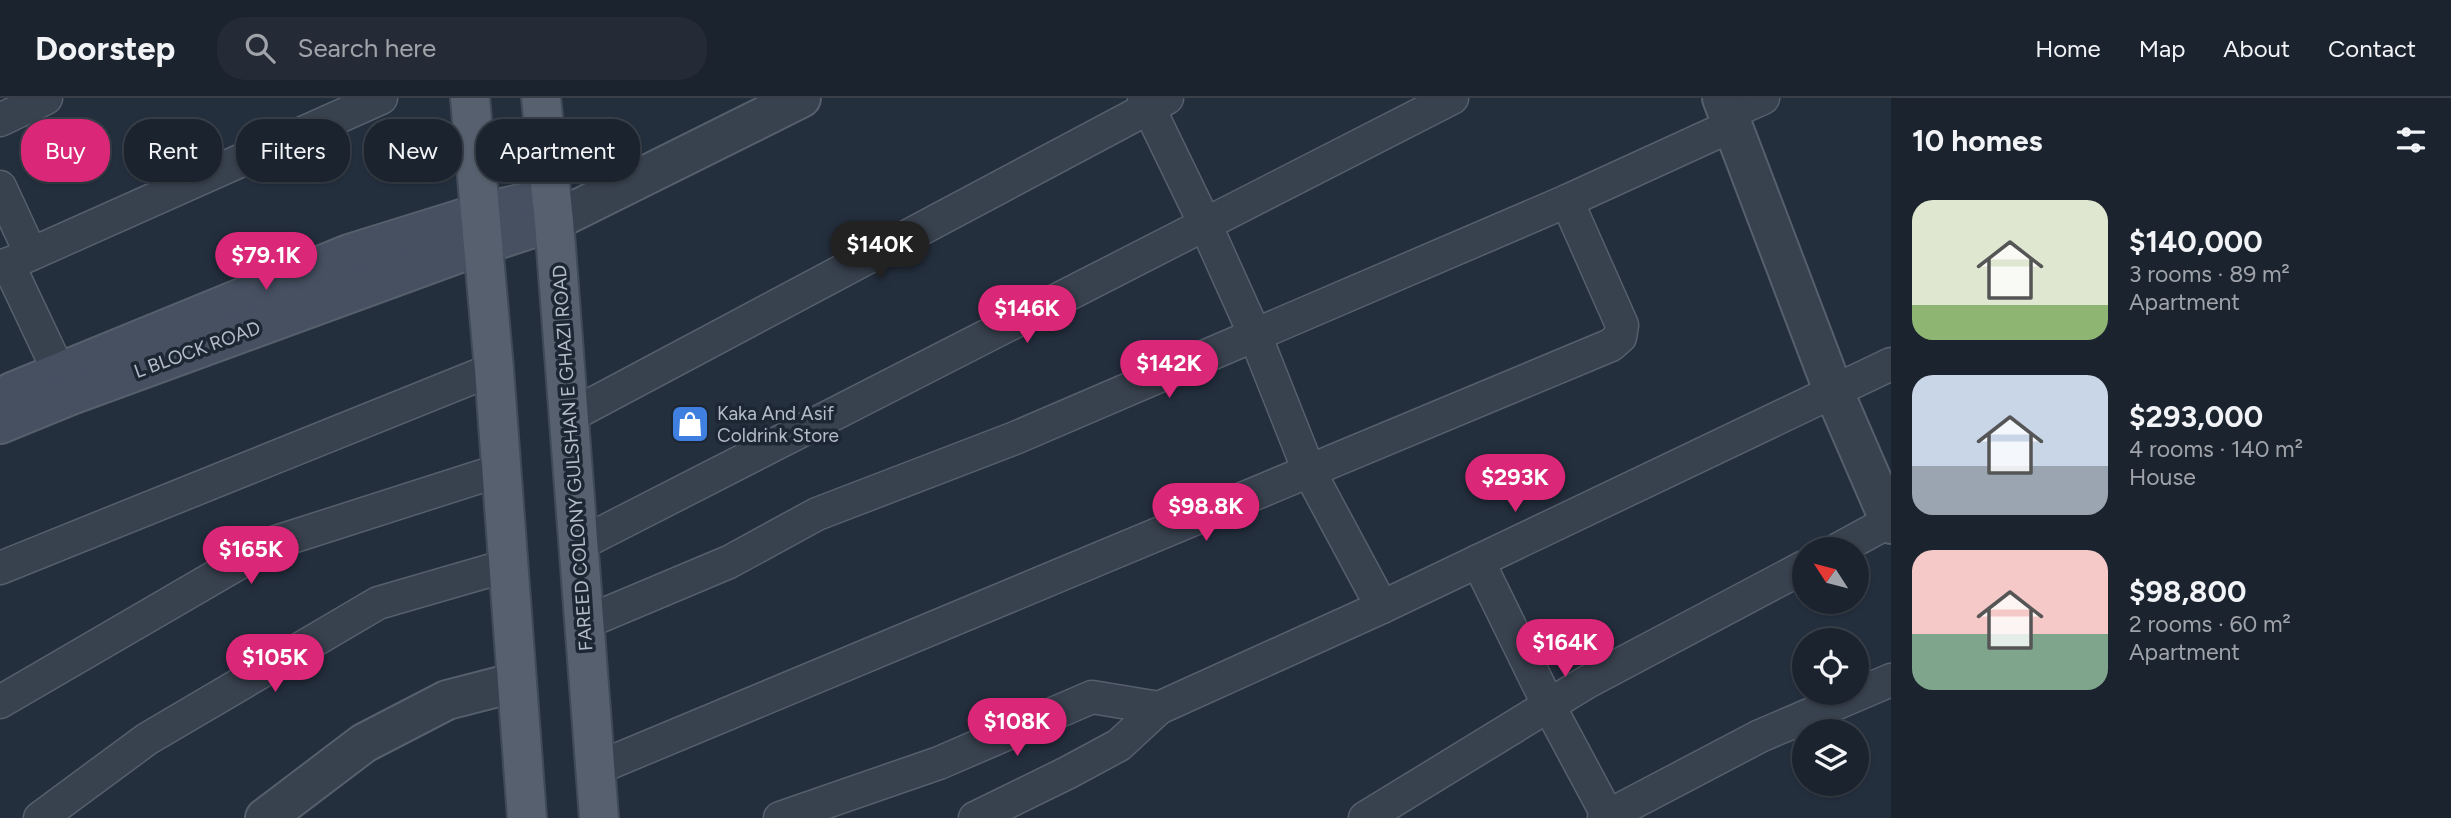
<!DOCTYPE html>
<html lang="en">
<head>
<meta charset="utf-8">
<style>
	:root { --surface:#1b232e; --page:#242b36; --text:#f1f3f6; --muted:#a0a4aa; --line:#39404a; --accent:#db2777 }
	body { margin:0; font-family:Figtree,sans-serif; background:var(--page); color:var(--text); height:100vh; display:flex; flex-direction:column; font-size:26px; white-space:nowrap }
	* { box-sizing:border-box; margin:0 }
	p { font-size:23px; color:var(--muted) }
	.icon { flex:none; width:38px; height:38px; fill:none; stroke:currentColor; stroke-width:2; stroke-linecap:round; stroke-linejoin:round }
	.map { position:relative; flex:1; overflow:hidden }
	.side { display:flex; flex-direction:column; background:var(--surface); width:560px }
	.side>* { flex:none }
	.banner { position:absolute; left:21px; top:21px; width:665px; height:63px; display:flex; gap:14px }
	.needle { width:46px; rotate:306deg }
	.controls { position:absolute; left:1792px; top:439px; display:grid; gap:14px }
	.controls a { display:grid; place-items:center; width:77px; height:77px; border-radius:50%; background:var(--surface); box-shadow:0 2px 5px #0004,0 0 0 2px var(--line); font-size:35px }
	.price { position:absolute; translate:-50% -60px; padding:0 16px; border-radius:24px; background:var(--accent); color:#fff; font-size:23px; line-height:46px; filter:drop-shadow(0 2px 4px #0008) }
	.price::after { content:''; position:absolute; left:50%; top:42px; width:21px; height:16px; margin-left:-10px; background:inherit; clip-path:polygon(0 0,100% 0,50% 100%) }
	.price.on { background:#222; color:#fff }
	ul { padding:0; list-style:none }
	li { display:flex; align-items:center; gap:21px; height:175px; padding:0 21px }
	li span { display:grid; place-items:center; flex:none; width:196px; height:140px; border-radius:21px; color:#555 }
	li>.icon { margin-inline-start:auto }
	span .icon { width:84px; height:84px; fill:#fffc; stroke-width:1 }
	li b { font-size:30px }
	h2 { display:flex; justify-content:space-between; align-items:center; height:84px; padding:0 21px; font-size:30px }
	.tag { padding:0 24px; border-radius:28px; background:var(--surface); box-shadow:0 2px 5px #0004,0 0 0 2px var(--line); font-size:24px; line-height:63px }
	.tag.on { background:var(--accent); color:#fff }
	header { display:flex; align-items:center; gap:42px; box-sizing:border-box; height:98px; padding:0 35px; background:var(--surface); border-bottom:2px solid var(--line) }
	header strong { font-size:33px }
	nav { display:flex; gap:38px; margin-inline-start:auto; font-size:24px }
	.search { width:490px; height:63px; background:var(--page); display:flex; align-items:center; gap:18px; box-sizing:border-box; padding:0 24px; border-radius:28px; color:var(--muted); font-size:26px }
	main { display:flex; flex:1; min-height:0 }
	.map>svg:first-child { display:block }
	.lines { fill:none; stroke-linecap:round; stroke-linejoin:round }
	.minor-casing { stroke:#565f6c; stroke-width:35 }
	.tertiary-casing { stroke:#565f6c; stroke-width:42 }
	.secondary-casing { stroke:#565f6c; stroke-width:42 }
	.primary-casing { stroke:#414a57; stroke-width:42 }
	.minor { stroke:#38414e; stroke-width:32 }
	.tertiary { stroke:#38414e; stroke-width:38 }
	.secondary { stroke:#465061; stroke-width:38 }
	.primary { stroke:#56606e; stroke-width:38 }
	.labels { text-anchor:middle; stroke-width:7; stroke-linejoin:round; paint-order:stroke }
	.street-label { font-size:19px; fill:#b4bcc9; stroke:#1d2633 }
	.poi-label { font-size:19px; fill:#b4bcc9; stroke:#1d2633; text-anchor:start }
</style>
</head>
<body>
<header>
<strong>Doorstep</strong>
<div class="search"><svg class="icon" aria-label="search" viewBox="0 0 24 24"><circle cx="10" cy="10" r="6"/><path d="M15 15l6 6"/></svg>Search here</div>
<nav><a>Home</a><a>Map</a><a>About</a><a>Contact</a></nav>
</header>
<main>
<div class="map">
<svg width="1891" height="720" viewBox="0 0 1891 720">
	<rect width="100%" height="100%" fill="#242f3e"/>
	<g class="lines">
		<defs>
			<g id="minor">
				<polyline points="1144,0 1205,126 1255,237 1309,373 1382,509"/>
				<polyline points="1729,15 1763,0"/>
				<polyline points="0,22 46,0"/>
				<polyline points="0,89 31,156"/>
				<polyline points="8,166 69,295"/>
				<polyline points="0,170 381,0"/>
				<polyline points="568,319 1167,0"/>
				<polyline points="578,447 1452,0"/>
				<polyline points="1837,452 1890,423"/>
				<polyline points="1478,463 1549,608 1609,720"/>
				<polyline points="0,470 494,271"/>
				<polyline points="584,525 729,464 817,416 1015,340 1567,103 1733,27"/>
				<polyline points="0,604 273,445 501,372"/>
				<polyline points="1159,610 1382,509 1891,266"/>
				<polyline points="595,671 1611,247 1620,239 1622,227 1567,103"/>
				<polyline points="40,720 147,641 378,505 509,467"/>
				<polyline points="780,720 939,665 1092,599 1159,610 1119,647 1067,675 975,720"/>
				<polyline points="1365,720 1587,584 1804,469"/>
				<polyline points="1604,720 1760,638 1891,582"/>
			</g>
			<g id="tertiary">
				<polyline points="1722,0 1833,292 1891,426"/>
				<polyline points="554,123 801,0"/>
				<polyline points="265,720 364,645 447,602 517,584"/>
			</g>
			<g id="secondary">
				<polyline points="12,294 349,156 481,115 550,99"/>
				<polyline points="0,326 71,297 484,146 554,123"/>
			</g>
			<g id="primary">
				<polyline points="470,0 494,271 527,720"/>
				<polyline points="541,0 554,123 599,720"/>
			</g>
		</defs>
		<use href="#minor" class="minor-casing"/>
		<use href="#tertiary" class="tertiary-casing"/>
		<use href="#secondary" class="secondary-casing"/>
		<use href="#primary" class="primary-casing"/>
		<use href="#minor" class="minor"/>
		<use href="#tertiary" class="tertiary"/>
		<use href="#secondary" class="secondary"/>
		<use href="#primary" class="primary"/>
	</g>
	<defs>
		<symbol id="shop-square" viewBox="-11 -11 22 22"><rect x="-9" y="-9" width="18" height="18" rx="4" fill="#3f7fe0" stroke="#1d2633"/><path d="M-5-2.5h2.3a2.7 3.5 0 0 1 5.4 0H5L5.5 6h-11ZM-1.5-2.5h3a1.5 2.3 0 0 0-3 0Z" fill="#fff"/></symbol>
	</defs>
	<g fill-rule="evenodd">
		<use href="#shop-square" x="668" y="304" width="44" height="44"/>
	</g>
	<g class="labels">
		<g class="street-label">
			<text transform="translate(197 251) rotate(-20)" y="7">L BLOCK ROAD</text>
			<text transform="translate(572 360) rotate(-94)" y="7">FAREED COLONY GULSHAN E GHAZI ROAD</text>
		</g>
		<g class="poi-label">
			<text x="717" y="322">Kaka And Asif<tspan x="717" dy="22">Coldrink Store</tspan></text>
		</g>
	</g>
</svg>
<div class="controls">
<a><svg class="needle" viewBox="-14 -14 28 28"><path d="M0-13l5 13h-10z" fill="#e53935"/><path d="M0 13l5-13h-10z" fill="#a0a4aa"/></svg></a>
<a><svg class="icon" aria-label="locate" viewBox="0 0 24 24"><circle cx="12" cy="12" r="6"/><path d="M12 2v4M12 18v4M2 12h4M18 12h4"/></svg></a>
<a><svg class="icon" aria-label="layers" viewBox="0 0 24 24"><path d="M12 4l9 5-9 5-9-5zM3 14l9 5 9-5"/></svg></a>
</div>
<b class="price on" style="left:880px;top:183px">$140K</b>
<b class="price" style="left:266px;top:194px">$79.1K</b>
<b class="price" style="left:1027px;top:247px">$146K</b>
<b class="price" style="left:1169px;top:302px">$142K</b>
<b class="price" style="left:1515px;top:416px">$293K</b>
<b class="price" style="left:1206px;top:445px">$98.8K</b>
<b class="price" style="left:251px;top:488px">$165K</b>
<b class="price" style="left:1565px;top:581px">$164K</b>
<b class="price" style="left:275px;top:596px">$105K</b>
<b class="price" style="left:1017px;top:660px">$108K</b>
<div class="banner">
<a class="tag on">Buy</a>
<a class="tag">Rent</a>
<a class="tag">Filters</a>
<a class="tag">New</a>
<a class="tag">Apartment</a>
</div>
</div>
<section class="side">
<h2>10 homes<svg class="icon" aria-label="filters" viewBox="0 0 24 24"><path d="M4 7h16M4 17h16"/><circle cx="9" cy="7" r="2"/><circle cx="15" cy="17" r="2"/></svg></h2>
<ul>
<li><span style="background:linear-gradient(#dfe7d0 75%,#8fb573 0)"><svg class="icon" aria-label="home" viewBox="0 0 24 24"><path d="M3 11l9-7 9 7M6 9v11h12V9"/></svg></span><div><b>$140,000</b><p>3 rooms · 89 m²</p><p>Apartment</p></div></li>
<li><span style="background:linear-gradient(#c9d6e8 65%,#9aa5b1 0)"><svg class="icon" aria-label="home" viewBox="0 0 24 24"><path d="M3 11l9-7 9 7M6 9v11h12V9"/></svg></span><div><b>$293,000</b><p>4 rooms · 140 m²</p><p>House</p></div></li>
<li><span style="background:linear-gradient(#f6c9c9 60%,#7fa58c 0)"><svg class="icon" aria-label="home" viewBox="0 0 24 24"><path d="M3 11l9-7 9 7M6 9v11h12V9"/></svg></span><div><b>$98,800</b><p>2 rooms · 60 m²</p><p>Apartment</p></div></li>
</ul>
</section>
</main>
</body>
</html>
